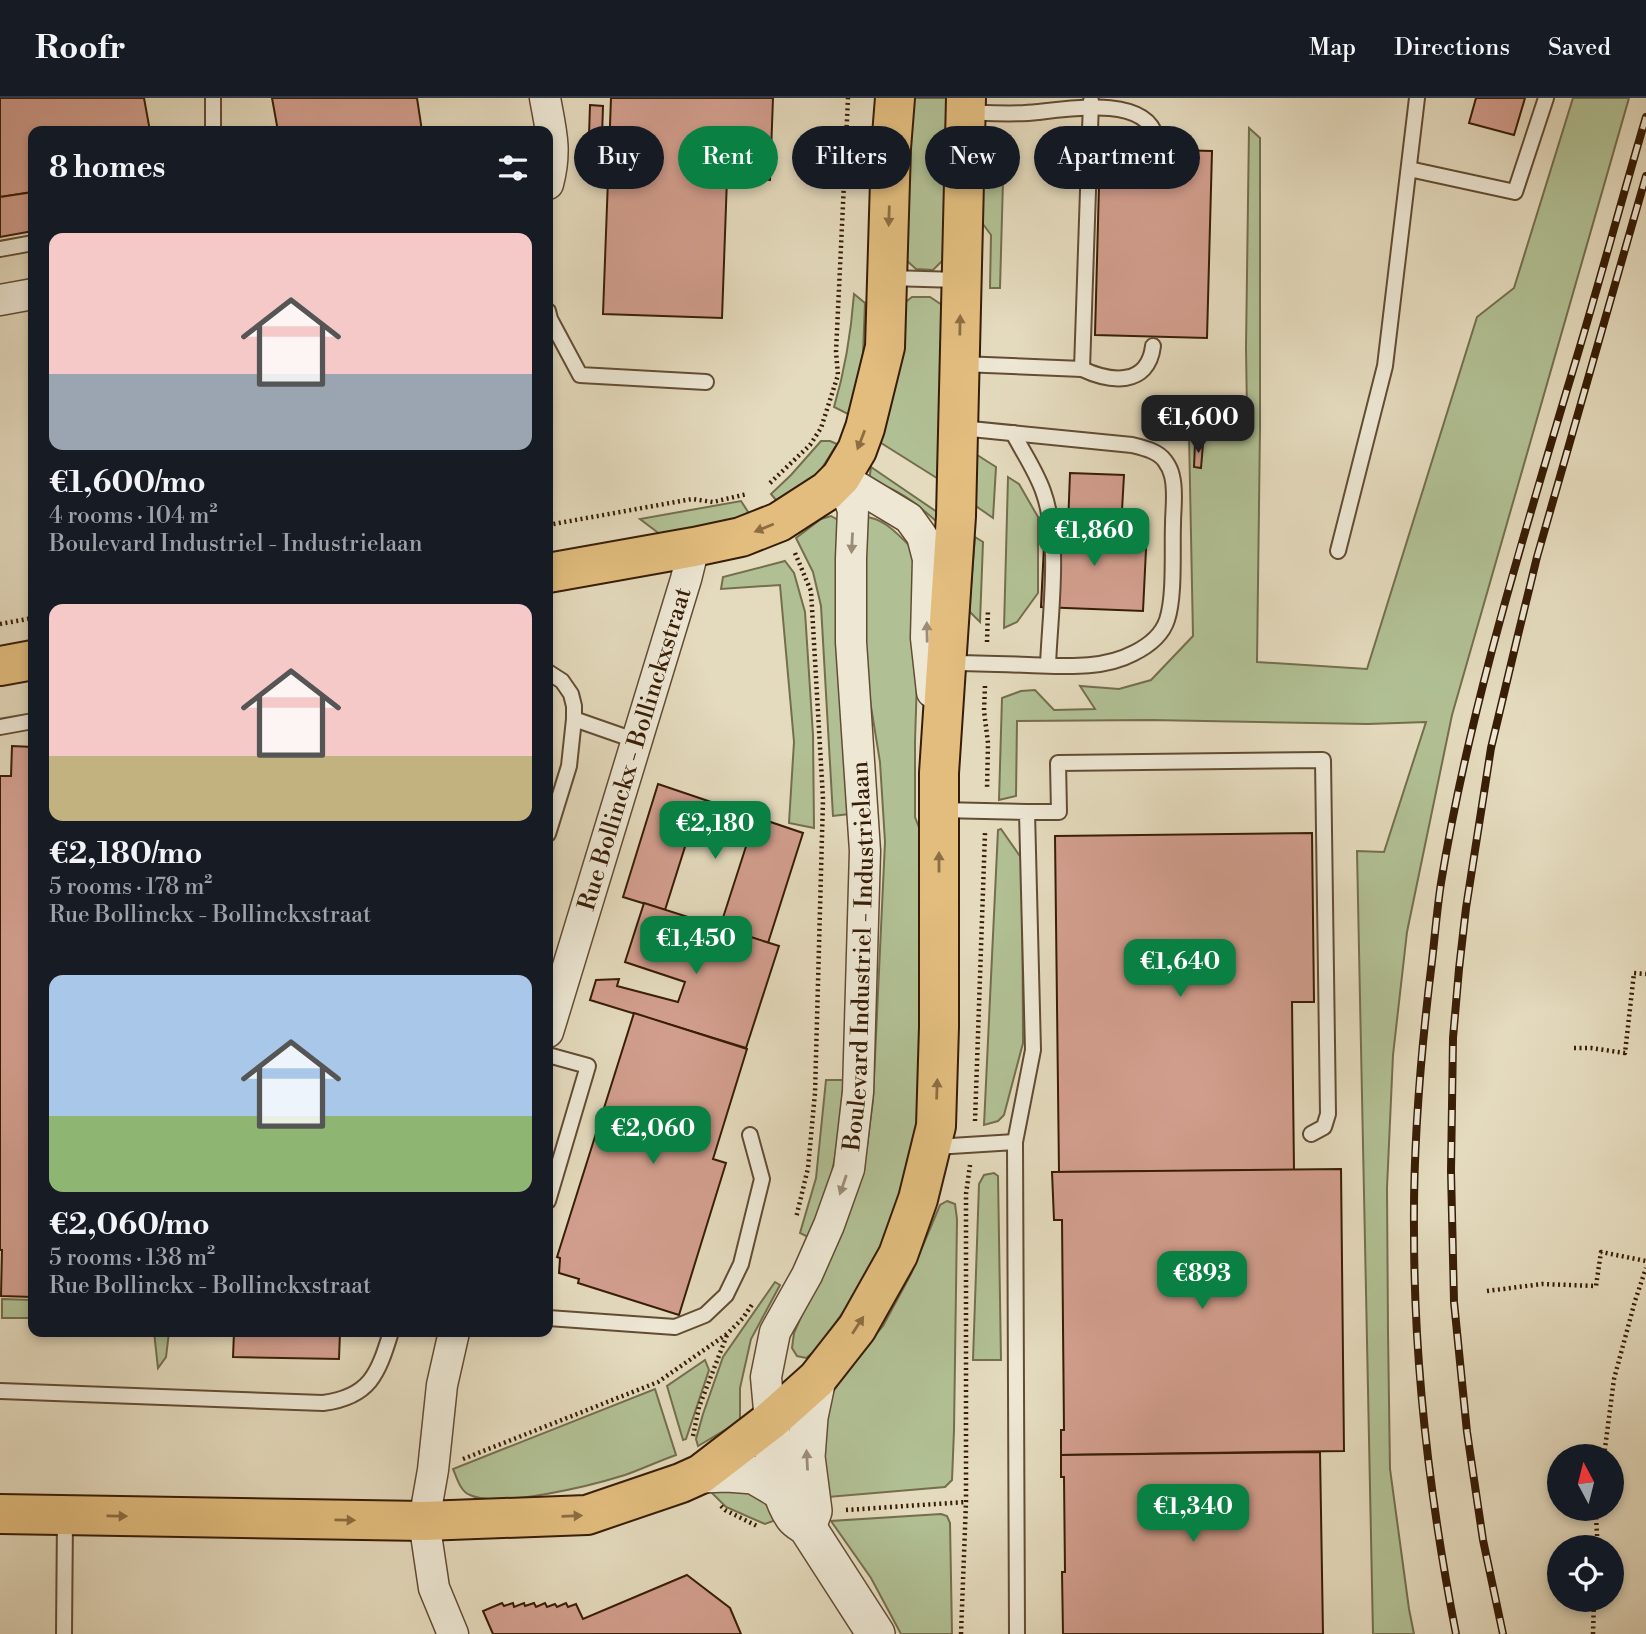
<!DOCTYPE html>
<html lang="en">
<head>
<meta charset="utf-8">
<style>
	:root { --surface:#171b24; --page:#242831; --text:#f1f3f6; --muted:#9ea1a6; --line:#363941; --accent:#0b8043 }
	body { margin:0; font-family:"Libre Bodoni",serif; background:var(--page); color:var(--text); height:100vh; display:flex; flex-direction:column; font-size:26px; white-space:nowrap }
	* { box-sizing:border-box; margin:0 }
	p { font-size:23px; color:var(--muted) }
	.icon { flex:none; width:38px; height:38px; fill:none; stroke:currentColor; stroke-width:2; stroke-linecap:round; stroke-linejoin:round }
	.map { position:relative; flex:1; overflow:hidden }
	.panel { position:absolute; left:28px; top:28px; width:525px; height:1211px; display:flex; flex-direction:column; background:var(--surface); border-radius:14px; box-shadow:0 4px 10px #0003 }
	.panel>* { flex:none }
	.top-card { position:absolute; left:574px; top:28px; width:665px; height:63px; display:flex; gap:14px }
	.needle { width:46px; rotate:353deg }
	.tools { position:absolute; left:1547px; top:1346px; display:grid; gap:14px }
	.tools a { display:grid; place-items:center; width:77px; height:77px; border-radius:50%; background:var(--surface); box-shadow:0 4px 10px #0003; font-size:35px }
	.price { position:absolute; translate:-50% -60px; padding:0 16px; border-radius:14px; background:var(--accent); color:#fff; font-size:23px; line-height:46px; filter:drop-shadow(0 2px 4px #0008) }
	.price::after { content:''; position:absolute; left:50%; top:42px; width:21px; height:16px; margin-left:-10px; background:inherit; clip-path:polygon(0 0,100% 0,50% 100%) }
	.price.active { background:#222; color:#fff }
	ul { padding:0; list-style:none }
	li { display:grid; align-content:center; gap:14px; height:371px; padding:0 21px }
	li span { display:grid; place-items:center; height:217px; border-radius:14px; color:#555 }
	li>.icon { margin-inline-start:auto }
	span .icon { width:126px; height:126px; fill:#fffc; stroke-width:1 }
	li b { font-size:30px }
	h2 { display:flex; justify-content:space-between; align-items:center; height:84px; padding:0 21px; font-size:30px }
	.pill { padding:0 24px; border-radius:32px; background:var(--surface); box-shadow:0 4px 10px #0003; font-size:24px; line-height:63px }
	.pill.active { background:var(--accent); color:#fff }
	header { display:flex; align-items:center; gap:42px; box-sizing:border-box; height:98px; padding:0 35px; background:var(--surface); border-bottom:2px solid var(--line) }
	header strong { font-size:33px }
	nav { display:flex; gap:38px; margin-inline-start:auto; font-size:24px }
	.map>svg:first-child { display:block }
	.green { fill:#b1c094; stroke:#746e4d; stroke-width:2 }
	.building { fill:#d29e8e; stroke:#381d06; stroke-width:2 }
	.lines { fill:none; stroke-linecap:round; stroke-linejoin:round }
	.service-casing { stroke:#634c34; stroke-width:18 }
	.minor-casing { stroke:#634c34; stroke-width:33 }
	.tertiary-casing { stroke:#634c34; stroke-width:40 }
	.trunk-casing { stroke:#381d06; stroke-width:42 }
	.path { stroke:#381d06; stroke-width:4.5; stroke-dasharray:2 3.5; stroke-linecap:butt }
	.service { stroke:#ede7d4; stroke-width:14 }
	.minor { stroke:#ede7d4; stroke-width:30 }
	.tertiary { stroke:#ede7d4; stroke-width:37 }
	.trunk { stroke:#e2bd7e; stroke-width:38 }
	.rail-casing { stroke:#381d06; stroke-width:8 }
	.rail { stroke:#ede7d4; stroke-width:5; stroke-dasharray:16; stroke-linecap:butt }
	.oneway { fill:#8d6d42 }
	.oneway2 { fill:#9c8c77 }
	.labels { text-anchor:middle; stroke-width:7; stroke-linejoin:round; paint-order:stroke }
	.street-label { font-size:24px; fill:#381d06; stroke:#ede7d4 }
</style>
</head>
<body>
<header>
<strong>Roofr</strong>
<nav><a>Map</a><a>Directions</a><a>Saved</a></nav>
</header>
<div class="map">
<svg width="1646" height="1536" viewBox="0 0 1646 1536">
	<rect width="100%" height="100%" fill="#e4dabd"/>
	<filter id="stains"><feTurbulence type="fractalNoise" baseFrequency=".00286" numOctaves="4"/><feColorMatrix values="0 0 0 0 .2 0 0 0 0 .09 0 0 0 0 .02 0 0 0 .5 -.17"/></filter>
	<radialGradient id="worn" r=".72"><stop offset=".6" stop-color="#630" stop-opacity="0"/><stop offset="1" stop-color="#630" stop-opacity=".3"/></radialGradient>
	<g class="green">
		<polygon points="913,0 949,0 944,161 933,172 916,171 905,161"/>
		<polygon points="1573,0 1629,0 1452,617 1407,834 1393,957 1387,1090 1388,1235 1390,1371 1409,1511 1414,1536 1373,1536 1357,753 1384,754 1426,624 1368,626 1151,622 1017,623 1016,698 999,702 1002,600 1021,593 1035,592 1054,612 1095,611 1080,588 1119,591 1151,582 1193,538 1189,336 1247,315 1246,250 1249,30 1260,40 1260,330 1257,564 1367,571 1477,219 1514,190"/>
		<polygon points="982,69 1003,83 1000,190 990,190 991,137 980,122"/>
		<path d="M854 196 865 205 863 256 850 317 834 309C845 272 851 235 854 196Z"/>
		<polygon points="912,199 930,199 942,207 940,382 878,343 903,206"/>
		<polygon points="821,343 830,343 837,346 822,370 804,390 780,407 771,396 791,377"/>
		<polygon points="974,355 996,369 993,420 973,406"/>
		<path d="M871 369 937 414V424C916 405 896 389 869 383Z"/>
		<polygon points="1008,379 1019,386 1038,419 1038,495 1017,524 1004,530"/>
		<polygon points="741,403 752,420 661,437 640,421"/>
		<polygon points="831,418 838,422 849,716 833,718 821,508 813,474 796,440 821,421"/>
		<path d="M864 419C884 419 899 438 913 451L918 549 915 644V719L926 748 917 1049 894 1124 865 1184 815 1253 806 1260 797 1258 792 1250 794 1235 859 1087 867 1047 873 1002 885 744 880 664 863 559Z"/>
		<polygon points="975,439 983,444 980,524 969,513"/>
		<polygon points="785,463 794,475 805,514 813,637 814,730 789,725 794,644 780,487 721,491 723,479"/>
		<polygon points="1001,731 1022,761 1023,945 1004,1017 998,1023 984,1027 998,732"/>
		<polygon points="826,982 844,982 836,1054 828,1093 808,1139 800,1135 816,1080"/>
		<polygon points="994,1075 998,1078 1001,1262 973,1262 979,1086 984,1077"/>
		<polygon points="947,1103 955,1106 957,1121 954,1332 952,1382 945,1389 828,1399 819,1353 823,1312 839,1279 883,1228 911,1176 940,1107"/>
		<polygon points="775,1184 780,1187 751,1241 740,1290 740,1323 698,1348 696,1341 703,1316 723,1259"/>
		<polygon points="2,1201 33,1202 33,1220 2,1220"/>
		<polygon points="154,1234 169,1234 166,1259 158,1270"/>
		<polygon points="705,1262 709,1272 686,1341 683,1342 667,1288"/>
		<path d="M655 1291 676 1357C659 1363 642 1371 625 1377 593 1387 499 1411 470 1397 460 1393 457 1380 453 1371Z"/>
		<path d="M721 1390C751 1392 761 1393 776 1422L765 1426 726 1409 712 1395Z"/>
		<polygon points="941,1416 947,1418 950,1425 952,1536 901,1536 871,1480 831,1423"/>
	</g>
	<g class="building">
		<polygon points="0,0 144,0 150,33 33,33 33,94 0,99"/>
		<polygon points="272,0 417,0 422,33 278,33"/>
		<polygon points="611,0 773,0 770,82 727,80 722,220 603,216"/>
		<polygon points="1476,0 1525,0 1514,37 1469,25"/>
		<polygon points="590,7 603,8 602,39 589,38"/>
		<polygon points="1100,50 1212,53 1207,240 1095,237"/>
		<polygon points="1007,51 1007,68 995,68 995,52"/>
		<polygon points="33,94 33,133 0,139 0,99"/>
		<polygon points="1195,345 1203,346 1201,370 1194,369"/>
		<polygon points="1070,375 1124,377 1121,430 1068,428"/>
		<polygon points="1045,427 1147,431 1143,513 1041,509"/>
		<polygon points="12,648 33,649 33,1199 1,1198 2,1152 0,1152 0,678 11,678"/>
		<polygon points="658,686 803,735 768,845 720,829 751,733 696,714 665,812 623,799"/>
		<polygon points="1312,735 1314,904 1292,904 1294,1072 1059,1074 1055,738"/>
		<polygon points="644,805 779,848 746,950 590,902 596,882 619,881 617,888 678,904 685,884 625,864"/>
		<polygon points="634,915 747,951 713,1061 726,1065 679,1217 578,1185 579,1181 559,1175 560,1160 557,1159"/>
		<polygon points="1341,1071 1344,1353 1061,1357 1061,1332 1064,1332 1062,1122 1054,1122 1052,1074"/>
		<polygon points="234,1234 340,1234 339,1261 233,1259"/>
		<polygon points="1320,1354 1323,1536 1063,1536 1062,1474 1065,1474 1064,1379 1061,1379 1061,1357"/>
		<polygon points="687,1477 730,1510 741,1536 493,1536 483,1513 502,1505 504,1508 513,1505 514,1509 524,1505 525,1508 534,1505 536,1509 545,1505 547,1509 555,1506 557,1509 566,1505 568,1509 576,1506 583,1521"/>
	</g>
	<g class="lines">
		<defs>
			<g id="service">
				<path d="M967 14C990 15 1014 17 1038 14 1079 9 1146 0 1156 39"/>
				<polyline points="213,33 213,0"/>
				<polyline points="1409,71 1515,94 1546,0"/>
				<polyline points="0,151 33,145"/>
				<polyline points="889,180 959,182"/>
				<polyline points="548,213 550,221 580,277 706,284"/>
				<polyline points="961,266 1082,271 1091,3"/>
				<path d="M1082 271C1110 284 1148 289 1153 248"/>
				<path d="M1013 335C1023 354 1036 373 1043 393 1061 442 1050 515 1048 567"/>
				<polyline points="1338,453 1385,268 1417,0"/>
				<path d="M948 565C975 565 1002 566 1028 567 1063 568 1102 572 1134 555 1148 548 1162 537 1167 522 1175 498 1172 452 1173 426 1173 411 1176 393 1172 378 1171 373 1168 367 1165 363 1158 353 1144 350 1132 347L961 330"/>
				<polyline points="548,574 562,583 571,596 574,608 574,621 569,668 548,736"/>
				<polyline points="574,621 637,643"/>
				<polyline points="0,629 33,623"/>
				<polyline points="940,712 1027,714 1033,952 1015,1044"/>
				<polyline points="1027,714 1059,714 1058,665 1323,662 1328,1016 1324,1029 1311,1036"/>
				<polyline points="548,957 588,968 548,1103"/>
				<polyline points="935,1049 1015,1044 1017,1536"/>
				<polyline points="548,1220 675,1229 705,1217 726,1197 741,1166 762,1081 750,1037"/>
				<path d="M0 1293 323 1305C370 1299 378 1276 391 1234"/>
				<polyline points="64,1536 65,1419"/>
			</g>
			<g id="minor">
				<path d="M545 0C551 33 557 52 548 86"/>
				<polyline points="0,202 33,196"/>
				<polyline points="841,379 909,420 922,438 928,461 926,540 932,594"/>
				<path id="s1" d="M548 934 686 481 694 449"/>
				<path id="s2" d="M770 1323 766 1279 775 1234 807 1177 829 1127 849 1071 858 994 865 753 851 544V460L853 412 841 379"/>
				<polyline points="453,1536 434,1490 424,1423 433,1372 442,1287 454,1234"/>
			</g>
			<g id="tertiary">
				<path d="M770 1323C773 1351 777 1396 794 1419 797 1423 803 1426 807 1429L876 1536"/>
				<polyline points="701,1376 727,1375 754,1377 783,1394"/>
				<polyline points="807,1429 813,1413 806,1359 809,1319 817,1281"/>
			</g>
			<g id="trunk">
				<polyline points="548,475 694,449 741,439 779,424 827,393 841,379 857,352 865,330 885,249 891,50 895,0"/>
				<polyline points="0,568 33,562"/>
				<polyline points="0,1416 424,1423 587,1417 681,1385 701,1376 770,1323 817,1281 857,1230 898,1157 918,1101 936,1028 939,929 939,675 956,418 966,0"/>
			</g>
		</defs>
		<use href="#service" class="service-casing"/>
		<use href="#minor" class="minor-casing"/>
		<use href="#tertiary" class="tertiary-casing"/>
		<use href="#trunk" class="trunk-casing"/>
		<g class="path">
			<polyline points="770,385 810,347 821,330 838,277 836,254 848,0"/>
			<polyline points="548,427 692,401 713,404 747,396"/>
			<polyline points="795,455 811,493 823,701 815,995 808,1070 796,1120"/>
			<polyline points="0,526 33,520"/>
			<polyline points="987,544 988,511"/>
			<polyline points="985,588 984,613 988,645 987,691"/>
			<polyline points="1574,950 1591,950 1625,955 1634,875 1646,876"/>
			<polyline points="975,1023 985,735"/>
			<polyline points="1487,1193 1542,1186 1596,1188 1601,1154 1646,1163"/>
			<polyline points="693,1338 699,1309 727,1237"/>
			<polyline points="1604,1358 1614,1281 1635,1203 1646,1170"/>
			<polyline points="463,1361 658,1284 727,1236 743,1220 753,1205"/>
			<polyline points="721,1408 725,1412 759,1429"/>
			<polyline points="846,1412 966,1404"/>
			<path d="M1597 1449C1598 1436 1595 1423 1597 1410"/>
			<polyline points="961,1536 966,1404 966,1096 970,1067"/>
			<polyline points="1593,1536 1594,1502"/>
		</g>
		<use href="#service" class="service"/>
		<use href="#minor" class="minor"/>
		<use href="#tertiary" class="tertiary"/>
		<use href="#trunk" class="trunk"/>
		<defs>
			<g id="rail">
				<path d="M1456 1536C1430 1403 1414 1269 1414 1134 1413 1044 1421 952 1432 863 1435 837 1437 811 1441 785 1468 619 1518 457 1566 295 1594 204 1619 111 1646 19"/>
				<polyline points="1503,1536 1483,1442 1467,1334 1454,1204 1451,1073 1453,940 1459,871 1466,810 1491,650 1517,541 1537,459 1646,78"/>
			</g>
		</defs>
		<use href="#rail" class="rail-casing"/>
		<use href="#rail" class="rail"/>
	</g>
	<defs><path id="oneway-solid" d="M-6-.8H1V-3.2L6.5 0L1 3.2V.8H-6Z" transform="scale(1.75)"/></defs>
	<g class="oneway">
		<use href="#oneway-solid" transform="translate(889 118) rotate(92)"/>
		<use href="#oneway-solid" transform="translate(960 227) rotate(-89)"/>
		<use href="#oneway-solid" transform="translate(861 342) rotate(111)"/>
		<use href="#oneway-solid" transform="translate(764 430) rotate(158)"/>
		<use href="#oneway-solid" transform="translate(939 764) rotate(-90)"/>
		<use href="#oneway-solid" transform="translate(937 991) rotate(-88)"/>
		<use href="#oneway-solid" transform="translate(858 1227) rotate(-57)"/>
		<use href="#oneway-solid" transform="translate(117 1418) rotate(1)"/>
		<use href="#oneway-solid" transform="translate(572 1418) rotate(-2)"/>
		<use href="#oneway-solid" transform="translate(345 1422) rotate(1)"/>
	</g>
	<g class="oneway2">
		<use href="#oneway-solid" transform="translate(852 445) rotate(93)"/>
		<use href="#oneway-solid" transform="translate(927 534) rotate(-91)"/>
		<use href="#oneway-solid" transform="translate(843 1087) rotate(109)"/>
		<use href="#oneway-solid" transform="translate(807 1362) rotate(-93)"/>
	</g>
	<g class="labels">
		<g class="street-label">
			<text dy="8" stroke="none"><textPath href="#s1" startOffset="296">Rue Bollinckx - Bollinckxstraat</textPath></text>
			<text dy="8" stroke="none"><textPath href="#s2" startOffset="483">Boulevard Industriel - Industrielaan</textPath></text>
		</g>
	</g>
	<rect width="100%" height="100%" filter="url(#stains)"/>
	<rect width="100%" height="100%" fill="url(#worn)"/>
</svg>
<div class="tools">
<a><svg class="needle" viewBox="-14 -14 28 28"><path d="M0-13l5 13h-10z" fill="#e53935"/><path d="M0 13l5-13h-10z" fill="#9ea1a6"/></svg></a>
<a><svg class="icon" aria-label="locate" viewBox="0 0 24 24"><circle cx="12" cy="12" r="6"/><path d="M12 2v4M12 18v4M2 12h4M18 12h4"/></svg></a>
</div>
<b class="price active" style="left:1198px;top:357px">€1,600</b>
<b class="price" style="left:1094px;top:470px">€1,860</b>
<b class="price" style="left:715px;top:763px">€2,180</b>
<b class="price" style="left:696px;top:878px">€1,450</b>
<b class="price" style="left:1180px;top:901px">€1,640</b>
<b class="price" style="left:653px;top:1068px">€2,060</b>
<b class="price" style="left:1202px;top:1213px">€893</b>
<b class="price" style="left:1193px;top:1446px">€1,340</b>
<div class="top-card">
<a class="pill">Buy</a>
<a class="pill active">Rent</a>
<a class="pill">Filters</a>
<a class="pill">New</a>
<a class="pill">Apartment</a>
</div>
<section class="panel">
<h2>8 homes<svg class="icon" aria-label="filters" viewBox="0 0 24 24"><path d="M4 7h16M4 17h16"/><circle cx="9" cy="7" r="2"/><circle cx="15" cy="17" r="2"/></svg></h2>
<ul>
<li><span style="background:linear-gradient(#f6c9c9 65%,#9aa5b1 0)"><svg class="icon" aria-label="home" viewBox="0 0 24 24"><path d="M3 11l9-7 9 7M6 9v11h12V9"/></svg></span><div><b>€1,600/mo</b><p>4 rooms · 104 m²</p><p>Boulevard Industriel - Industrielaan</p></div></li>
<li><span style="background:linear-gradient(#f6c9c9 70%,#c2b280 0)"><svg class="icon" aria-label="home" viewBox="0 0 24 24"><path d="M3 11l9-7 9 7M6 9v11h12V9"/></svg></span><div><b>€2,180/mo</b><p>5 rooms · 178 m²</p><p>Rue Bollinckx - Bollinckxstraat</p></div></li>
<li><span style="background:linear-gradient(#a9c7e8 65%,#8fb573 0)"><svg class="icon" aria-label="home" viewBox="0 0 24 24"><path d="M3 11l9-7 9 7M6 9v11h12V9"/></svg></span><div><b>€2,060/mo</b><p>5 rooms · 138 m²</p><p>Rue Bollinckx - Bollinckxstraat</p></div></li>
</ul>
</section>
</div>
</body>
</html>
